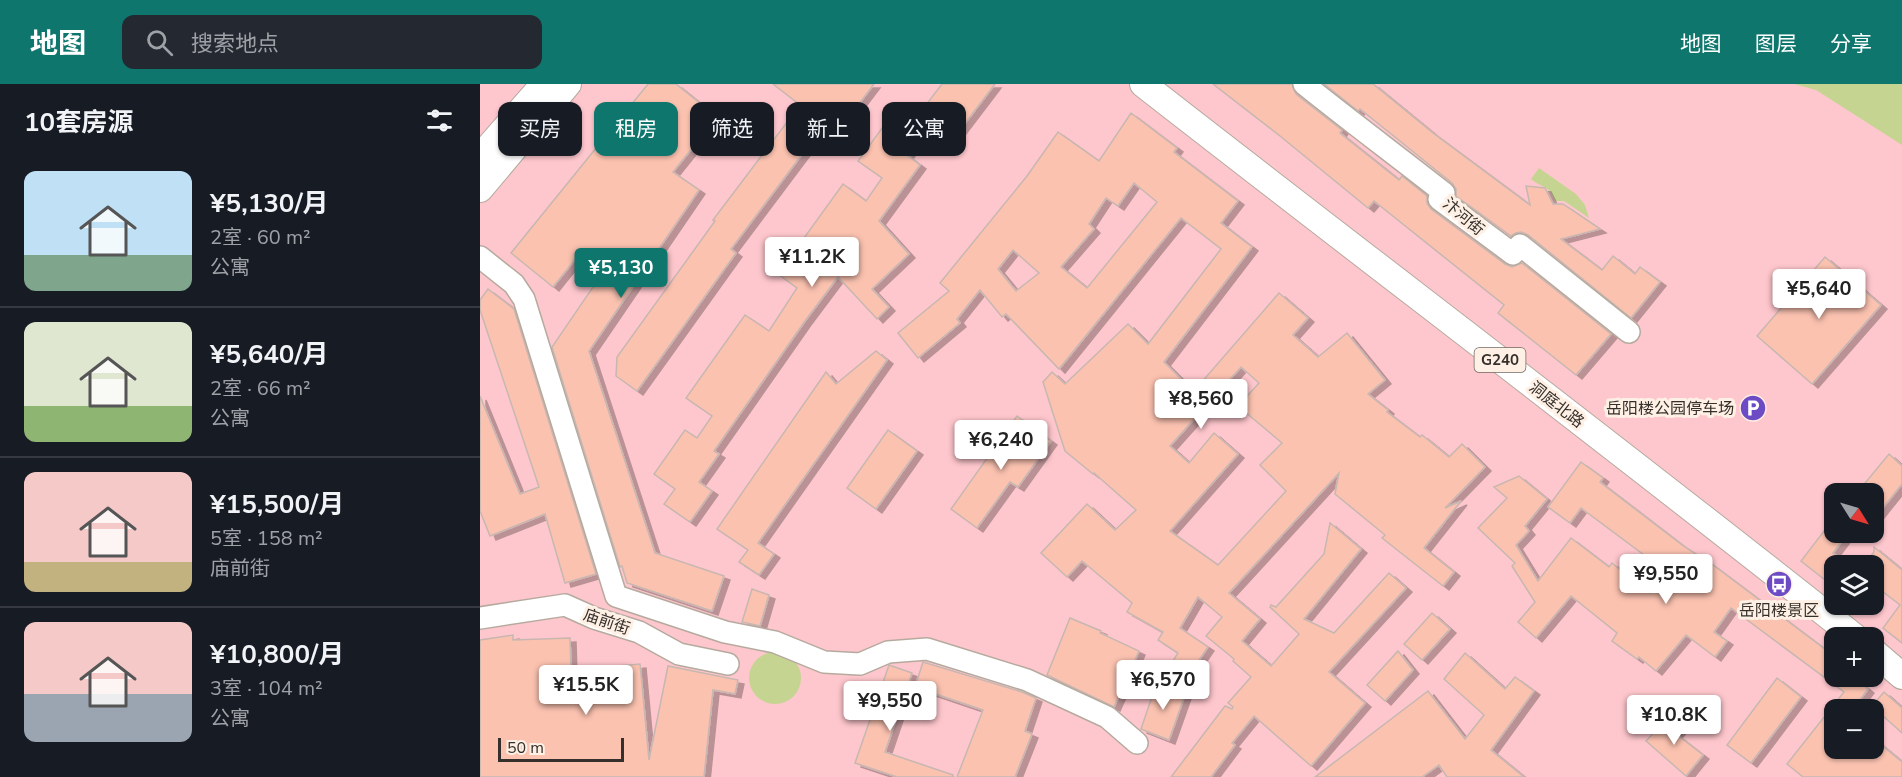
<!DOCTYPE html>
<html lang="zh">
<head>
<meta charset="utf-8">
<style>
	:root { --surface:#171b24; --page:#242831; --text:#f1f3f6; --muted:#9ea1a6; --line:#363941; --accent:#0f766e }
	body { margin:0; font-family:"Nunito Sans","Noto Sans SC",sans-serif; background:var(--page); color:var(--text); height:100vh; display:flex; flex-direction:column; font-size:22px; white-space:nowrap }
	* { box-sizing:border-box; margin:0 }
	p { font-size:20px; color:var(--muted) }
	.icon { flex:none; width:33px; height:33px; fill:none; stroke:currentColor; stroke-width:2; stroke-linecap:round; stroke-linejoin:round }
	.map { position:relative; flex:1; overflow:hidden }
	.details { display:flex; flex-direction:column; background:var(--surface); width:480px }
	.details>* { flex:none }
	.hud { position:absolute; left:18px; top:18px; width:570px; height:54px; display:flex; gap:12px }
	.needle { width:39px; rotate:127deg }
	.fabs { position:absolute; left:1344px; top:399px; display:grid; gap:12px }
	.fabs a { display:grid; place-items:center; width:60px; height:60px; border-radius:12px; background:var(--surface); box-shadow:0 2px 4px #0004; font-size:30px }
	.scale { position:absolute; left:18px; bottom:15px; width:126px; box-sizing:border-box; padding-left:6px; border:3px solid #35302b; border-top:0; font-size:16px; line-height:21px; white-space:nowrap; color:#35302b; -webkit-text-stroke:4px #fef0e4; paint-order:stroke }
	.price { position:absolute; translate:-50% -51px; padding:0 14px; border-radius:6px; background:#fff; color:#222; font-size:20px; line-height:39px; filter:drop-shadow(0 2px 3px #0008) }
	.price::after { content:''; position:absolute; left:50%; top:36px; width:18px; height:14px; margin-left:-9px; background:inherit; clip-path:polygon(0 0,100% 0,50% 100%) }
	.price.selected { background:var(--accent); color:#fff }
	ul { padding:0; list-style:none }
	li { display:flex; align-items:center; gap:18px; height:150px; padding:0 24px }
	li+li { border-top:2px solid var(--line) }
	li span { display:grid; place-items:center; flex:none; width:168px; height:120px; border-radius:12px; color:#555 }
	li>.icon { margin-inline-start:auto }
	span .icon { width:72px; height:72px; fill:#fffc; stroke-width:1 }
	li b { font-size:26px }
	h2 { display:flex; justify-content:space-between; align-items:center; height:72px; padding:0 24px; font-size:26px }
	.tag { padding:0 21px; border-radius:12px; background:var(--surface); box-shadow:0 2px 4px #0004; font-size:21px; line-height:54px }
	.tag.selected { background:var(--accent); color:#fff }
	header { display:flex; align-items:center; gap:36px; box-sizing:border-box; height:84px; padding:0 30px; background:var(--accent); color:#fff }
	header strong { font-size:28px }
	nav { display:flex; gap:33px; margin-inline-start:auto; font-size:21px }
	.search { width:420px; height:54px; background:var(--page); display:flex; align-items:center; gap:15px; box-sizing:border-box; padding:0 21px; border-radius:12px; color:var(--muted); font-size:22px }
	main { display:flex; flex:1; min-height:0 }
	.map>svg:first-child { display:block }
	.green { fill:#fec7cd; fill-rule:evenodd }
	.water { fill:#c6d492 }
	.building { fill:#fbc2b0; stroke:#c8b7b1; stroke-width:1.5; fill-rule:evenodd; filter:url(#shadow) }
	.lines { fill:none; stroke-linecap:round; stroke-linejoin:round }
	.minor-casing { stroke:#b6aa9f; stroke-width:24 }
	.major-casing { stroke:#b6aa9f; stroke-width:28 }
	.minor { stroke:#fff; stroke-width:21 }
	.major { stroke:#fff; stroke-width:26 }
	.labels { text-anchor:middle; stroke-width:6; stroke-linejoin:round; paint-order:stroke }
	.shield { fill:#fef0e4; stroke:#716a62; stroke-width:1.5 }
	.shield-label { font-size:15px; font-weight:bold; fill:#35302b }
	.street-label { font-size:16px; fill:#35302b; stroke:#fef0e4 }
	.poi-label { font-size:16px; fill:#35302b; stroke:#fef0e4; text-anchor:end }
</style>
</head>
<body>
<header>
<strong>地图</strong>
<div class="search"><svg class="icon" aria-label="search" viewBox="0 0 24 24"><circle cx="10" cy="10" r="6"/><path d="M15 15l6 6"/></svg>搜索地点</div>
<nav><a>地图</a><a>图层</a><a>分享</a></nav>
</header>
<main>
<section class="details">
<h2>10套房源<svg class="icon" aria-label="filters" viewBox="0 0 24 24"><path d="M4 7h16M4 17h16"/><circle cx="9" cy="7" r="2"/><circle cx="15" cy="17" r="2"/></svg></h2>
<ul>
<li><span style="background:linear-gradient(#bfe0f5 70%,#7fa58c 0)"><svg class="icon" aria-label="home" viewBox="0 0 24 24"><path d="M3 11l9-7 9 7M6 9v11h12V9"/></svg></span><div><b>¥5,130/月</b><p>2室 · 60 m²</p><p>公寓</p></div></li>
<li><span style="background:linear-gradient(#dfe7d0 70%,#8fb573 0)"><svg class="icon" aria-label="home" viewBox="0 0 24 24"><path d="M3 11l9-7 9 7M6 9v11h12V9"/></svg></span><div><b>¥5,640/月</b><p>2室 · 66 m²</p><p>公寓</p></div></li>
<li><span style="background:linear-gradient(#f6c9c9 75%,#c2b280 0)"><svg class="icon" aria-label="home" viewBox="0 0 24 24"><path d="M3 11l9-7 9 7M6 9v11h12V9"/></svg></span><div><b>¥15,500/月</b><p>5室 · 158 m²</p><p>庙前街</p></div></li>
<li><span style="background:linear-gradient(#f6c9c9 60%,#9aa5b1 0)"><svg class="icon" aria-label="home" viewBox="0 0 24 24"><path d="M3 11l9-7 9 7M6 9v11h12V9"/></svg></span><div><b>¥10,800/月</b><p>3室 · 104 m²</p><p>公寓</p></div></li>
</ul>
</section>
<div class="map">
<svg width="1422" height="693" viewBox="0 0 1422 693">
	<defs>
		<filter id="shadow"><feDropShadow dx="6" dy="4" stdDeviation="0" flood-color="#0004"/></filter>
	</defs>
	<rect width="100%" height="100%" fill="#f0e3d7"/>
	<path class="green" d="M0 0H1422V693H0ZM1354 410H1394V448H1354ZM1354 482H1394V520H1354ZM1354 554H1394V592H1354ZM1354 626H1394V664H1354Z"/>
	<g class="water">
		<polygon points="1314,0 1422,0 1422,61 1336,6"/>
		<path d="M1059 84 1096 110 1105 121 1109 134 1084 117H1075C1070 101 1061 104 1051 95Z"/>
		<circle cx="295" cy="594" r="26"/>
	</g>
	<g class="building">
		<polygon points="168,0 196,0 237,33 193,88 219,106 109,267 175,469 244,492 232,527 147,499 142,482 140,483 72,263 124,187 101,168 73,203 31,169"/>
		<polygon points="293,0 394,0 350,58 338,49 251,165 256,169 157,307 136,292 137,273 235,137 233,136 320,21"/>
		<polygon points="462,0 515,0 477,50 454,33 427,71 440,81 399,137 429,170 392,205 409,223 397,235 358,193 325,237 234,367 239,370 219,398 232,407 210,438 184,420 195,405 174,390 205,346 217,354 232,332 206,314 265,231 289,247 317,204 298,190 363,100 386,117 402,94 378,77 416,25 433,38"/>
		<polygon points="733,0 812,0 816,10 862,46 860,49 919,96 922,92 947,112 947,119 951,125 1025,180 1032,183 1042,179 1131,250 1096,291 1018,229 1024,221 894,117 888,124 800,52"/>
		<polygon points="844,0 893,0 953,49 1050,121 1046,102 1065,104 1073,120 1083,120 1120,145 1081,155 1122,186 1133,172 1155,190 1160,183 1180,198 1151,234 1048,151 1041,148 1036,149 1031,152 976,112 976,105 972,99 880,25 878,27"/>
		<path d="M651 29 697 64 694 68 758 117 741 139 772 163 684 278 703 297 714 307 799 209 828 234 813 251 838 273 867 249 905 296 888 310 908 326 907 328 940 353 942 351 969 373 982 360 1005 383 965 424 981 417 944 464 974 488 963 502 902 454 905 451 855 410 859 389 749 509 780 535 762 557 791 582 819 550 790 523 791 521 796 523 844 470 850 439 881 465 824 535 854 549 909 489 926 504 849 588 885 619 831 682 774 632 752 659 755 661 731 693H691L745 622 752 625 753 623 748 619 771 593 753 577 754 575 726 552 742 533 718 513 700 544 728 563 708 592 691 580 698 569 678 556 683 548 647 528 652 519 602 477 587 493 561 469 607 420 635 446 656 426 614 389 613 390 585 367 563 298 572 288 585 300 648 240 668 260 741 165 701 134 579 285 526 230 522 233 500 206 477 235 480 239 438 274 418 249 469 207 460 199 547 92 578 48 619 77ZM654 99 677 118 607 204 581 183 614 145 609 140 626 114 638 122ZM533 166 559 189 536 207 518 185ZM761 283 779 299 758 322 802 359 780 381 806 407 738 481 690 447 758 370 734 349 709 379 690 362Z"/>
		<polygon points="1345,173 1401,221 1332,300 1277,252"/>
		<polygon points="8,205 34,225 116,490 85,499 65,430 10,452 0,427 0,312 40,410 59,403 0,226 0,216"/>
		<polygon points="396,267 407,276 278,459 294,470 279,491 259,478 268,466 237,445 346,288 356,300"/>
		<polygon points="537,332 571,357 538,403 530,398 497,444 471,425"/>
		<polygon points="408,346 437,367 396,425 367,404"/>
		<polygon points="1409,370 1422,382 1422,400 1394,435 1394,410 1376,410"/>
		<polygon points="1101,378 1123,394 1120,398 1202,461 1233,481 1354,572 1354,592 1372,592 1388,605 1372,626 1354,626 1354,664 1394,664 1394,655 1422,678 1422,693 1323,693 1307,680 1364,608 1251,524 1234,548 1247,557 1235,573 1206,551 1176,587 1159,573 1157,575 1132,557 1137,549 1091,512 1056,554 1038,538 1055,518 1032,482 1035,479 998,444 1027,414 1014,403 1039,392 1067,415 1045,442 1049,447 1036,461 1058,497 1091,454 1129,483 1132,479 1167,508 1184,486 1101,424 1090,439 1068,423"/>
		<polygon points="1354,434 1354,448 1369,448 1353,469 1369,482 1354,482 1354,503 1321,477"/>
		<polygon points="1394,463 1422,486 1422,559 1403,544 1420,521 1394,501 1394,482 1383,482 1394,468"/>
		<polygon points="272,505 289,511 280,542 262,538"/>
		<polygon points="952,529 970,545 942,576 924,560"/>
		<polygon points="590,534 621,547 620,549 659,567 634,623 567,591"/>
		<polygon points="33,551 33,556 90,554 91,586 160,580 169,676 188,582 258,596 255,610 233,606 224,693 0,693 0,556"/>
		<polygon points="918,567 933,586 905,617 887,601"/>
		<polygon points="985,569 1025,605 1035,593 1054,607 1011,666 1044,693 967,693 959,681 942,693 835,693 948,607 985,655 1004,631 964,595"/>
		<polygon points="443,578 542,608 556,614 545,647 552,650 535,693 477,693 503,626 435,603"/>
		<polygon points="409,581 432,589 405,668 473,691 472,693 417,693 375,679"/>
		<polygon points="1297,594 1321,613 1271,679 1247,661"/>
		<polygon points="677,598 706,608 689,656 661,645"/>
		<polygon points="1404,608 1422,624 1422,649 1392,622"/>
		<polygon points="1190,631 1203,642 1196,650 1223,671 1206,692 1166,657"/>
	</g>
	<g class="lines">
		<defs>
			<g id="minor">
				<path d="M824 0C870 37 917 72 964 109L959 115 1033 170 1040 161 1149 248"/>
				<polyline points="0,173 34,200 44,215 136,512 245,548 295,558 344,578 380,580 408,568 447,565 547,596 627,633 657,659"/>
				<polyline points="0,534 85,521 114,534 159,548 199,570 248,580"/>
			</g>
			<g id="major">
				<path d="M663 0C900 185 1140 366 1376 554"/>
				<polyline points="0,73 64,0"/>
				<polyline points="0,105 88,0"/>
				<polyline points="1394,568 1422,592"/>
			</g>
		</defs>
		<use href="#minor" class="minor-casing"/>
		<use href="#major" class="major-casing"/>
		<use href="#minor" class="minor"/>
		<use href="#major" class="major"/>
	</g>
	<defs>
		<symbol id="parking-disc" viewBox="-11 -11 22 22"><circle r="9.5" fill="#6d4bc4" stroke="#fef0e4"/><path d="M-3.5-5.5H1a3.5 3.5 0 0 1 0 7H-1V5.5H-3.5ZM-1-3.4V-.6H.8a1.4 1.4 0 0 0 0-2.8Z" fill="#fff"/></symbol>
		<symbol id="bus-disc" viewBox="-11 -11 22 22"><circle r="9.5" fill="#6d4bc4" stroke="#fef0e4"/><path d="M-5-6H5V4H4V6H2V4H-2V6H-4V4H-5ZM-3.5-4V0h7V-4ZM-3.5 1.2v1.5H-2V1.2ZM2 1.2v1.5H3.5V1.2Z" fill="#fff"/></symbol>
	</defs>
	<g fill-rule="evenodd">
		<use href="#parking-disc" x="1258" y="309" width="30" height="30"/>
		<use href="#bus-disc" x="1284" y="485" width="30" height="30"/>
	</g>
	<g class="labels">
		<rect class="shield" x="994.5" y="264" width="51" height="24" rx="4.5"/>
		<g class="shield-label">
			<text x="1020" y="281">G240</text>
		</g>
		<g class="street-label">
			<text transform="translate(984 132) rotate(40)" y="6">汴河街</text>
			<text transform="translate(1077 320) rotate(38)" y="6">洞庭北路</text>
			<text transform="translate(127 537) rotate(19)" y="6">庙前街</text>
		</g>
		<g class="poi-label">
			<text x="1254" y="330">岳阳楼公园停车场</text>
			<text x="1299" y="532" text-anchor="middle">岳阳楼景区</text>
		</g>
	</g>
</svg>
<div class="fabs">
<a><svg class="needle" viewBox="-14 -14 28 28"><path d="M0-13l5 13h-10z" fill="#e53935"/><path d="M0 13l5-13h-10z" fill="#9ea1a6"/></svg></a>
<a><svg class="icon" aria-label="layers" viewBox="0 0 24 24"><path d="M12 4l9 5-9 5-9-5zM3 14l9 5 9-5"/></svg></a>
<a>+</a>
<a>−</a>
</div>
<div class="scale">50 m</div>
<b class="price" style="left:332px;top:204px">¥11.2K</b>
<b class="price selected" style="left:141px;top:215px">¥5,130</b>
<b class="price" style="left:1339px;top:236px">¥5,640</b>
<b class="price" style="left:721px;top:346px">¥8,560</b>
<b class="price" style="left:521px;top:387px">¥6,240</b>
<b class="price" style="left:1186px;top:521px">¥9,550</b>
<b class="price" style="left:683px;top:627px">¥6,570</b>
<b class="price" style="left:106px;top:632px">¥15.5K</b>
<b class="price" style="left:410px;top:648px">¥9,550</b>
<b class="price" style="left:1194px;top:662px">¥10.8K</b>
<div class="hud">
<a class="tag">买房</a>
<a class="tag selected">租房</a>
<a class="tag">筛选</a>
<a class="tag">新上</a>
<a class="tag">公寓</a>
</div>
</div>
</main>
</body>
</html>
